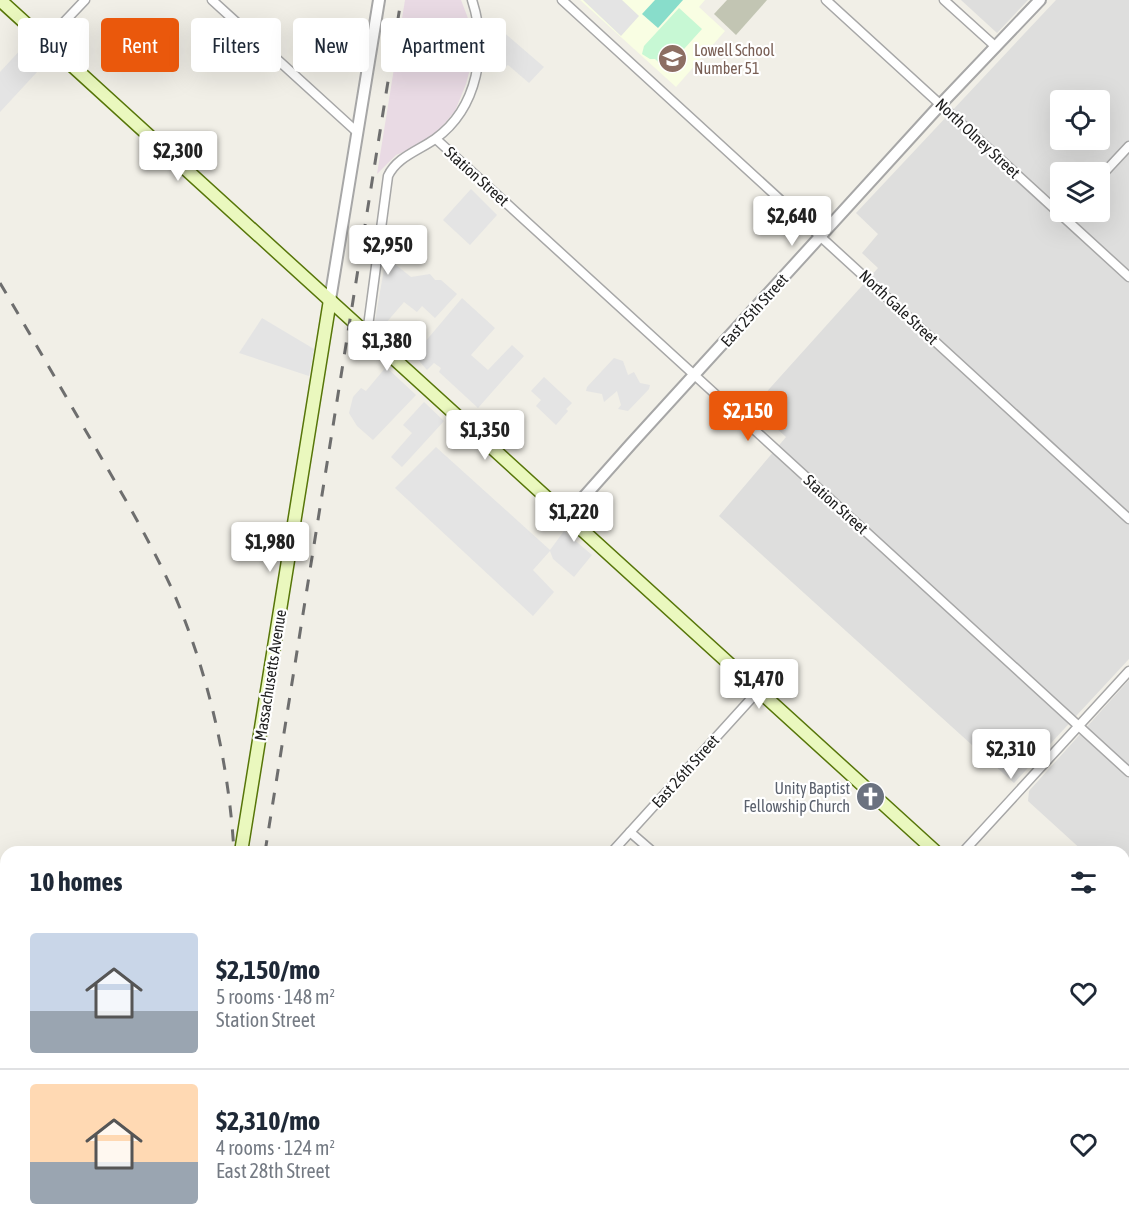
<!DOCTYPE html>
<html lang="en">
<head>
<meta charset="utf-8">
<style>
	:root { --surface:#fff; --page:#f2f2f3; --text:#1f2937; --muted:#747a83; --line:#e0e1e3; --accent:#ea580c }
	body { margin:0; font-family:"Asap Condensed",sans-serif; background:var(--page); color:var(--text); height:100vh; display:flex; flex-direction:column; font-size:22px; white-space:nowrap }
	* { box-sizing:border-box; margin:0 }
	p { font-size:20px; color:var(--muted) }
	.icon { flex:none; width:33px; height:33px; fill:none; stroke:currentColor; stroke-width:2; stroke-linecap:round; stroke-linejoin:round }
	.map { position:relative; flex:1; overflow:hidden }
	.sheet { position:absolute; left:0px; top:846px; width:1130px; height:384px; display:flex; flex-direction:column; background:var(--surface); border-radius:18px 18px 0 0; box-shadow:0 6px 24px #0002 }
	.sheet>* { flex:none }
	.banner { position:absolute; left:18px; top:18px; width:600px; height:54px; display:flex; gap:12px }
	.buttons { position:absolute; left:1050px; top:90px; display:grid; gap:12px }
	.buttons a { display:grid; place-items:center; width:60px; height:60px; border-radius:6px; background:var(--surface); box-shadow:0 6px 24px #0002; font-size:30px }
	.price { position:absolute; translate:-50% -51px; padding:0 14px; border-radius:6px; background:#fff; color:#222; font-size:20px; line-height:39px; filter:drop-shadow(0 2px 3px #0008) }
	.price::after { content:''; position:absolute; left:50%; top:36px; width:18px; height:14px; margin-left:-9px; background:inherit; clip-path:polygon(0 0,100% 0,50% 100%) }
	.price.active { background:var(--accent); color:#fff }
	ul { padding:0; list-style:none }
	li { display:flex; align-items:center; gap:18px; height:150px; padding:0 30px }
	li+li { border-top:2px solid var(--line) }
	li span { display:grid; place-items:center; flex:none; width:168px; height:120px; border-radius:6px; color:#555 }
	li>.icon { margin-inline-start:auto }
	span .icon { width:72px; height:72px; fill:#fffc; stroke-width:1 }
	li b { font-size:26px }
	h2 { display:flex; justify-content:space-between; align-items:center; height:72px; padding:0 30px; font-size:26px }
	.chip { padding:0 21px; border-radius:6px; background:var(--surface); box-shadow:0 6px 24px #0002; font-size:21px; line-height:54px }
	.chip.active { background:var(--accent); color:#fff }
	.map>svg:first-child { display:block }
	.residential { fill:#dededd; fill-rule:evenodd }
	.industrial { fill:#e9dae4 }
	.education { fill:#f9fee3 }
	.construction { fill:#c2c5b3 }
	.park { fill:#c7f8d4 }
	.pitch { fill:#88ddcb }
	.parking { fill:#e4e4e4 }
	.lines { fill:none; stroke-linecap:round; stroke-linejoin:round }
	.minor-casing { stroke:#a7a7a7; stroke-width:11 }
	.tertiary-casing { stroke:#a7a7a7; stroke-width:14 }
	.secondary-casing { stroke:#577609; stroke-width:15 }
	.minor { stroke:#fff; stroke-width:8 }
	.tertiary { stroke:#fff; stroke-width:10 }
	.secondary { stroke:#eaf8be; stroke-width:12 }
	.rail { stroke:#6e6e6e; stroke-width:3; stroke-dasharray:12 12; stroke-linecap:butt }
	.labels { text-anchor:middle; stroke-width:4.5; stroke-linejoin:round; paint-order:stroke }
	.education-label { font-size:16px; fill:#785e54; stroke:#fff; text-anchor:start }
	.street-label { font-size:16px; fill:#202020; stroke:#fff }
	.worship-label { font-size:16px; fill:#5b616d; stroke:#fff; text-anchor:end }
</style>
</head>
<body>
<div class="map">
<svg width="1129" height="1230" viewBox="0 0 1129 1230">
	<rect width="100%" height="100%" fill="#f1efe7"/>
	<g class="residential">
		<polygon points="961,0 1028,0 997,33"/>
		<path d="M1056 0H1129V659L1014 783 719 516 786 437 753 407 878 268 862 253 878 234 856 213ZM1060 100H1100V140H1060ZM1060 172H1100V212H1060Z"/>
		<polygon points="1129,680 1129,892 1124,887 1124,852 1084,852 1028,801 1029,791"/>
		<polygon points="1129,936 1129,1018 1124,1013 1124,942"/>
		<polygon points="1124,1046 1129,1051 1129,1230 626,1230 632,1224 1124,1224"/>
		<polygon points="392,1224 503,1224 510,1230 398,1230"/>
	</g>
	<polygon class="industrial" points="405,0 461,0 469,21 474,54 466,84 455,111 440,129 418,146 396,155 377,174"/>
	<polygon class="education" points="580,0 705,0 699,7 725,31 676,87"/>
	<polygon class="construction" points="727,0 767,0 736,35 714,14"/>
	<polygon class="park" points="679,8 702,29 666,69 655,59 650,59 642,54 644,46"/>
	<polygon class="pitch" points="655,0 683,0 658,28 642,14"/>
	<g class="parking">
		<polygon points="583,0 622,0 639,16 621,36"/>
		<polygon points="494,24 544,67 529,83 508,65 501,71 492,62 492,29"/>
		<polygon points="24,46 28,50 32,46 49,59 0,112 0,72"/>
		<polygon points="471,189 497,215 470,245 443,220"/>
		<polygon points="386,257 411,277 430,274 435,280 441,280 457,294 435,318 422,306 417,312 404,302 385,324 375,321"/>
		<polygon points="462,298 495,328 471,355 488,370 512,345 524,356 478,408 439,372 441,368 434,363 427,370 414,355"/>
		<polygon points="262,318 314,349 309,376 239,353"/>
		<polygon points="614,358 623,361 628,375 634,372 640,383 650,385 649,389 628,411 618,409 621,405 617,391 604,402 602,394 586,391 587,387"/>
		<polygon points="386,367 416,395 373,440 357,426 349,413 353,397 361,388 366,391"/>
		<polygon points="544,377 572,403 566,409 568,411 556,425 536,406 541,400 531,391"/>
		<polygon points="424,402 444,421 402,467 391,457 412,433 403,425"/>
		<polygon points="436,447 550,550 564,531 592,555 574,577 553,559 550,551 533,570 554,592 533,616 395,488"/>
	</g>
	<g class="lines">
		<defs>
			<g id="minor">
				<polyline points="212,0 357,132"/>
				<polyline points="562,0 1129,519"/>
				<polyline points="826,0 1129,277"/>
				<polyline points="944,0 996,47"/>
				<polyline points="46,41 85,0"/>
				<polyline points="436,139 1129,772"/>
				<polyline points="1100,177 1129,146"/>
				<path d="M367 334 388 176C397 157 418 151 435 139 478 108 488 49 472 0"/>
				<polyline points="630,832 653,852"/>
				<polyline points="612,852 759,690"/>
				<polyline points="963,852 1129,671"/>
				<polyline points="0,910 6,906"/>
				<polyline points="512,1224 519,1230"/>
				<polyline points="784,1224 790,1230"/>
				<polyline points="1061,1224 1068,1230"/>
				<polyline points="616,1230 621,1224"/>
			</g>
			<g id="tertiary">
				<polyline points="330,300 379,0"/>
				<polyline points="567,516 631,444 941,104 1040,0"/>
			</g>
			<g id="secondary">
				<polyline points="0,0 936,852"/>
				<polyline points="241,852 330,300"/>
				<polyline points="1124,1024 1129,1029"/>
				<polyline points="180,1230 181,1224"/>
			</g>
		</defs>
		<use href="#minor" class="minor-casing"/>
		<use href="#tertiary" class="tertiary-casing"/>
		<use href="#secondary" class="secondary-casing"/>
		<use href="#minor" class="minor"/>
		<use href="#tertiary" class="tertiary"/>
		<use href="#secondary" class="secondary"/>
		<g class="rail">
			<path d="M0 283C33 339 65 395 98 452 125 499 153 546 175 596 209 676 229 765 234 852"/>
			<polyline points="265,852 401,0"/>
			<polyline points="206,1230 207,1224"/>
		</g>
	</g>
	<defs>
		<symbol id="school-disc" viewBox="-11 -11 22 22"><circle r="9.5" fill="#8d6e63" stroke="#fff"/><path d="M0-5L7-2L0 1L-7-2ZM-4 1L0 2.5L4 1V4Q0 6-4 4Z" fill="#fff"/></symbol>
		<symbol id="church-disc" viewBox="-11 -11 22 22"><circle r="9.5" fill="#6b7280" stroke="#fff"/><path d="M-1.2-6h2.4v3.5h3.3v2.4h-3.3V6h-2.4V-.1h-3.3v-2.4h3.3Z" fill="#fff"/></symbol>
	</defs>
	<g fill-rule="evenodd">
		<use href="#school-disc" x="656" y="42" width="33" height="33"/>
		<use href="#church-disc" x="854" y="780" width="33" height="33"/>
	</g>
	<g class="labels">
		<g class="education-label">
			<text x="694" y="56">Lowell School<tspan x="694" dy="18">Number 51</tspan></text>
		</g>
		<g class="street-label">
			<text transform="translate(978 138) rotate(43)" y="6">North Olney Street</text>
			<text transform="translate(477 176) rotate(42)" y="6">Station Street</text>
			<text transform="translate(899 307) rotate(43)" y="6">North Gale Street</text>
			<text transform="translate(754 310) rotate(-48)" y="6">East 25th Street</text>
			<text transform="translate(836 504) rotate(42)" y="6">Station Street</text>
			<text transform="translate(270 675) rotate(-81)" y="6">Massachusetts Avenue</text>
			<text transform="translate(685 771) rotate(-48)" y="6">East 26th Street</text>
		</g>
		<g class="worship-label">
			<text x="850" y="794">Unity Baptist<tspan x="850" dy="18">Fellowship Church</tspan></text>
		</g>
	</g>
</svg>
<div class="buttons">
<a><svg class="icon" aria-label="locate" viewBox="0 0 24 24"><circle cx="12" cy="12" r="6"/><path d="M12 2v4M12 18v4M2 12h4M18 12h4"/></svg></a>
<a><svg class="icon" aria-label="layers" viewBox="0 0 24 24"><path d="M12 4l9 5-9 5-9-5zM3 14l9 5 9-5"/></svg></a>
</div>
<b class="price" style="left:178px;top:182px">$2,300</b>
<b class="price" style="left:792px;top:247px">$2,640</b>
<b class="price" style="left:388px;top:276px">$2,950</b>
<b class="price" style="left:387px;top:372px">$1,380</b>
<b class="price active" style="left:748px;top:442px">$2,150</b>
<b class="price" style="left:485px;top:461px">$1,350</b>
<b class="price" style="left:574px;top:543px">$1,220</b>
<b class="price" style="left:270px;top:573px">$1,980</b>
<b class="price" style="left:759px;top:710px">$1,470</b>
<b class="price" style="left:1011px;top:780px">$2,310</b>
<div class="banner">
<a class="chip">Buy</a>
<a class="chip active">Rent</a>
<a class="chip">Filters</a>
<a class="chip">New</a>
<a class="chip">Apartment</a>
</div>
<section class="sheet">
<h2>10 homes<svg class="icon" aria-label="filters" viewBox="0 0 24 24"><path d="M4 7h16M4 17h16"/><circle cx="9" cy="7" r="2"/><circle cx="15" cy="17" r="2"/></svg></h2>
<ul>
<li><span style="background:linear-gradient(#c9d6e8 65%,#9aa5b1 0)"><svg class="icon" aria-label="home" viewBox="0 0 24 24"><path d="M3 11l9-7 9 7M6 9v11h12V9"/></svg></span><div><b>$2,150/mo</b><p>5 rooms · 148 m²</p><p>Station Street</p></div><svg class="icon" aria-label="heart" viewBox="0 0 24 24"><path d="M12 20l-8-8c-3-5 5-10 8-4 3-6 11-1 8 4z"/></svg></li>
<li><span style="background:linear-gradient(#ffd9b3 65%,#9aa5b1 0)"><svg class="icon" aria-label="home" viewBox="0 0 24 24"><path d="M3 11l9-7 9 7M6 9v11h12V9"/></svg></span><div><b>$2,310/mo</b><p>4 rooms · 124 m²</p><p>East 28th Street</p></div><svg class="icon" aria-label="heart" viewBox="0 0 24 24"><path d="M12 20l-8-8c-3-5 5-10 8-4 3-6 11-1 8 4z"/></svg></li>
</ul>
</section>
</div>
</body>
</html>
